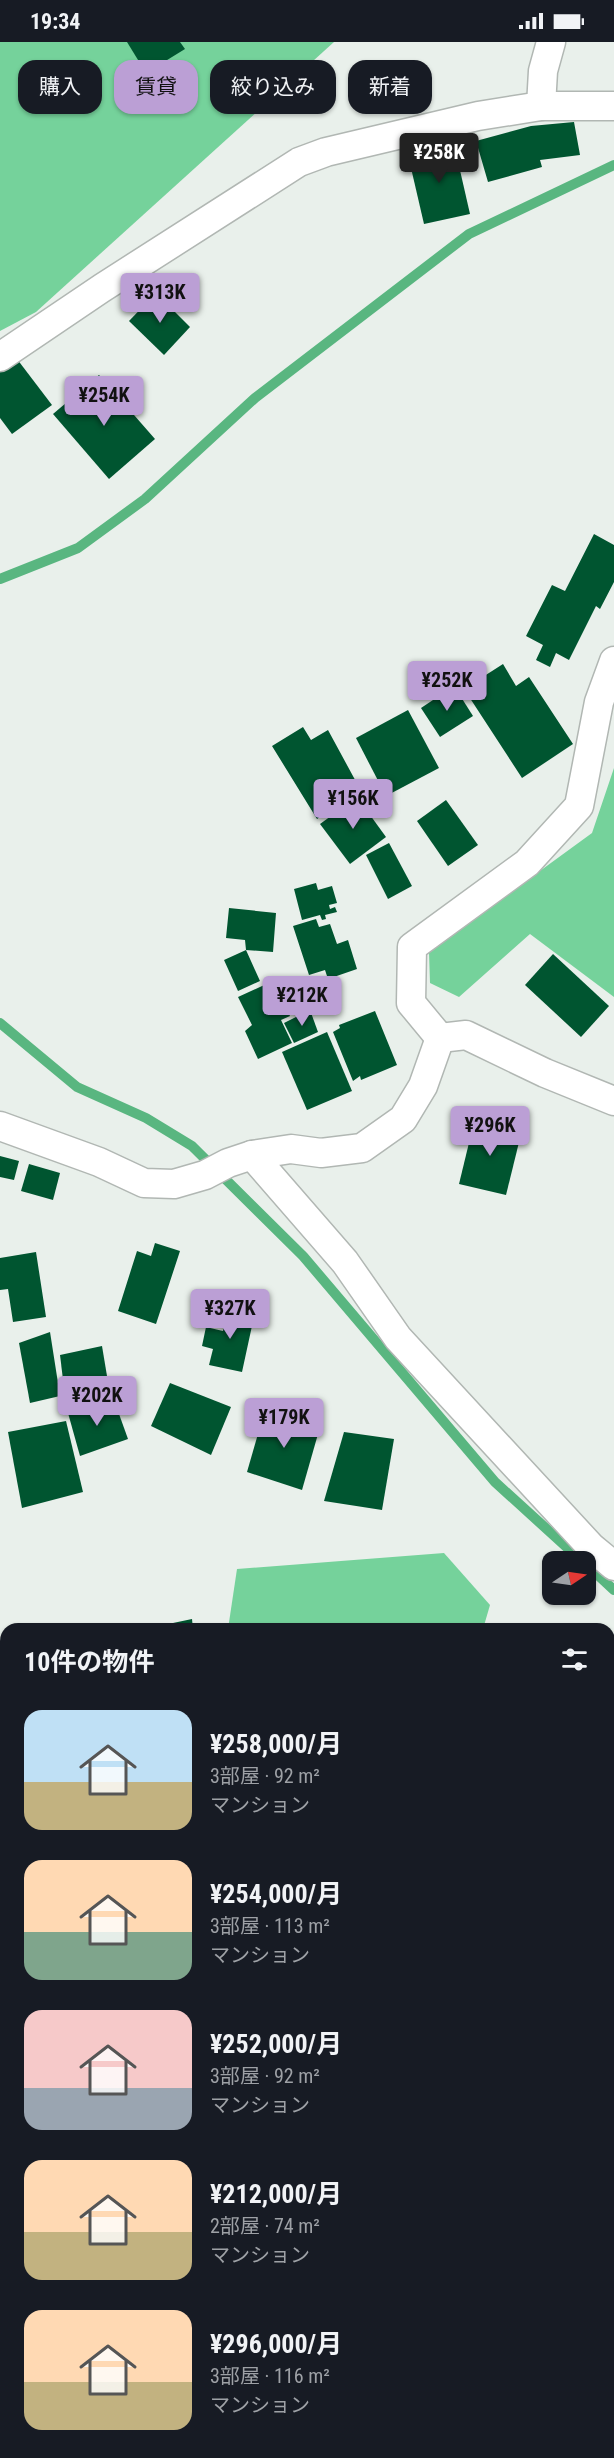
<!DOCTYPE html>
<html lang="ja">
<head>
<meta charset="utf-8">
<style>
	:root { --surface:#171b24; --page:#242831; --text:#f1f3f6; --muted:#9ea1a6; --accent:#bb9fd5 }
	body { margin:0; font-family:"Roboto Condensed","Noto Sans JP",sans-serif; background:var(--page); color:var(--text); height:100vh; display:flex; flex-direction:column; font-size:22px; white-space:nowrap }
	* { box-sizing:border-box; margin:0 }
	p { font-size:20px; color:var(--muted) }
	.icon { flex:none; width:33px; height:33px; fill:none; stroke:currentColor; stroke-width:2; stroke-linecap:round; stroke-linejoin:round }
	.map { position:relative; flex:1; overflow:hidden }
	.drawer { position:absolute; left:0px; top:1581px; width:615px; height:836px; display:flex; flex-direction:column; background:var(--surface); border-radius:18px 18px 0 0; box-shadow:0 2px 4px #0004 }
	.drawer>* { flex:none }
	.hud { position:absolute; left:18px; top:18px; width:579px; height:54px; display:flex; gap:12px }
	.needle { width:39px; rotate:77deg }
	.buttons { position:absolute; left:542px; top:1509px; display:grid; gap:12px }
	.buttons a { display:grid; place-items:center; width:54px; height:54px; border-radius:12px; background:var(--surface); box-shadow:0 2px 4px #0004; font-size:30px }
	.price { position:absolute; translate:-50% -51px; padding:0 14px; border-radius:6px; background:var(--accent); color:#111; font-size:20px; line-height:39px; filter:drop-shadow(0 2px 3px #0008) }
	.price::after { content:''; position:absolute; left:50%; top:36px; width:18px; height:14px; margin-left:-9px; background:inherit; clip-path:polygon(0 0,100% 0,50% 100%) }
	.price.current { background:#222; color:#fff }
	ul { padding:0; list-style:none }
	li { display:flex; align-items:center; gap:18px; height:150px; padding:0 24px }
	li span { display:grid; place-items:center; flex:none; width:168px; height:120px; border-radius:18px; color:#555 }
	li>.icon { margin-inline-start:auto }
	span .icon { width:72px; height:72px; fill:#fffc; stroke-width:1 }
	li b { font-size:26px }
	h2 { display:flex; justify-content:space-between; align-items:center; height:72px; padding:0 24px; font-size:26px }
	.tag { padding:0 21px; border-radius:18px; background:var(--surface); box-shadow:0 2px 4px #0004; font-size:21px; line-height:54px }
	.tag.current { background:var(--accent); color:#111 }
	.status { display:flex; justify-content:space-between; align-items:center; height:42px; padding:0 30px; background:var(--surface); direction:ltr }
	.status svg { height:16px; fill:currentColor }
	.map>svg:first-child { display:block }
	.forest { fill:#75d29b }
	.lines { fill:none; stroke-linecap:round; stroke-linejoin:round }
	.stream { stroke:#59b680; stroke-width:10 }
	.building { fill:#005530 }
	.minor-casing { stroke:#b1b7b3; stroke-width:31 }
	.minor { stroke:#fff; stroke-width:28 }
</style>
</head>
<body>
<div class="status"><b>19:34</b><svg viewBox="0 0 49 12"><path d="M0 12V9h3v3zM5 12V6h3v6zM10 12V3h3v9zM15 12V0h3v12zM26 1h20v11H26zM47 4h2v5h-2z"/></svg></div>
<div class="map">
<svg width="614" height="2416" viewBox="0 0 614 2416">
	<rect width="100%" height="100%" fill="#e9f0eb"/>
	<g class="forest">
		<polygon points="0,0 334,0 36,270 0,289"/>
		<polygon points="614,726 614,955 530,892 459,955 430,941 429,910 592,791"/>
		<polygon points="444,1511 490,1563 483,1587 228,1587 237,1527"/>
		<polygon points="0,1987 6,1988 6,2410 609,2410 609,2326 614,2325 614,2416 0,2416"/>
	</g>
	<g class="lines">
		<g class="stream">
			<polyline points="0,537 78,506 145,457 255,356 469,192 614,123"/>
			<polyline points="0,981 77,1045 146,1076 192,1104 303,1214 495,1440 583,1520"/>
			<polyline points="585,1521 614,1548"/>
		</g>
	</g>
	<g class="building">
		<polygon points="127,0 180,0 185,7 146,31"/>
		<polygon points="574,80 580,113 540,118 542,125 488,140 476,99 531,84"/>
		<polygon points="454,102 470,172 424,182 408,113"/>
		<polygon points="156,251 190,285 164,313 129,279"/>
		<polygon points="17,317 52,363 12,392 0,376 0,330"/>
		<polygon points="99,333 155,397 109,437 53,372"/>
		<polygon points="594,492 614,503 614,540 600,567 596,564 569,618 556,611 550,625 536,618 543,603 526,594 552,543 565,549"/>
		<polygon points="503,622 516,644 529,635 573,702 522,736 464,647"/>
		<polygon points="454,644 473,674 440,695 421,666"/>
		<polygon points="408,668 439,726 386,754 356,696"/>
		<polygon points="303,685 311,698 328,688 360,747 317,777 272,704"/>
		<polygon points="357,755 386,795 350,822 320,782"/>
		<polygon points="446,758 478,803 448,824 417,779"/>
		<polygon points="389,801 412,844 388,857 366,813"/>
		<polygon points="316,841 318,848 332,844 337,861 329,863 330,867 335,865 337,870 325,873 326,877 322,878 320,873 302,878 294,847"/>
		<polygon points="229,866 276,871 273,910 246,908 260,939 238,949 224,918 246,908 245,898 226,896"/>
		<polygon points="316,877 319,885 330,882 337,902 348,898 357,927 328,937 325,928 309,933 293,884"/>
		<polygon points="553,912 609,964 581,995 525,943"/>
		<polygon points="273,939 290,974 281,978 292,1001 258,1017 245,989 252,983 238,955"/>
		<polygon points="310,968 318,990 294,1001 284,981"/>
		<polygon points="375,969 397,1023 361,1038 360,1034 353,1039 333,990 340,986 339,983"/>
		<polygon points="327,990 352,1049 307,1068 282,1010"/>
		<polygon points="475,1076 522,1088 506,1153 459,1142"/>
		<polygon points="0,1114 19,1119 14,1138 0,1135"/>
		<polygon points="29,1122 60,1131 53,1158 21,1149"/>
		<polygon points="155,1201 180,1209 156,1282 118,1269 137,1209 151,1214"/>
		<polygon points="36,1210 46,1275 13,1280 8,1247 0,1248 0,1216"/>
		<polygon points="228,1264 255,1270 242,1330 209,1323 213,1307 202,1304 206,1285 223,1289"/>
		<polygon points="50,1290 60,1354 30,1361 19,1301"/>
		<polygon points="102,1304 108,1340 65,1354 60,1313"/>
		<polygon points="170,1341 231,1365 211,1413 151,1384"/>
		<polygon points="114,1358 128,1397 80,1414 68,1371"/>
		<polygon points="266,1364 320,1385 302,1448 247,1430"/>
		<polygon points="66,1379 83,1450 22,1466 8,1390"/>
		<polygon points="344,1390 394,1397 382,1468 324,1459"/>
		<polygon points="192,1577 193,1587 155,1587 154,1585"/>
		<polygon points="6,1642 6,1781 2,1782 0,1775 0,1644"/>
		<rect x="609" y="1889" width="5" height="122"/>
	</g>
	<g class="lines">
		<defs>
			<g id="minor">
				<polyline points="541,64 543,29 551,0"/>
				<polyline points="0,315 102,246 299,120 326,110 478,74 541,64 614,64"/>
				<polyline points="440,996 411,961 412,905 527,821 579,764 599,660 614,619"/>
				<polyline points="440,996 466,993 545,1031 614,1059"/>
				<polyline points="0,1084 99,1120 144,1141 174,1142 205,1133 228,1121 252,1113 291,1107 321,1111 362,1106 403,1077 423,1044 440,996"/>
				<polyline points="252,1113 345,1220 398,1296 591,1505 614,1524"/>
			</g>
		</defs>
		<use href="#minor" class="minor-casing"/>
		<use href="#minor" class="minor"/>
	</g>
</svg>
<div class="buttons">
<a><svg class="needle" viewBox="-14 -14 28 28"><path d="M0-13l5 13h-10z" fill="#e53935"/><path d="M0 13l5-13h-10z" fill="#9ea1a6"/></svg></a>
</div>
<b class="price current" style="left:439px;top:142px">¥258K</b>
<b class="price" style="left:160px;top:282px">¥313K</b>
<b class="price" style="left:104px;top:385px">¥254K</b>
<b class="price" style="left:447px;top:670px">¥252K</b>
<b class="price" style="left:353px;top:788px">¥156K</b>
<b class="price" style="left:302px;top:985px">¥212K</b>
<b class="price" style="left:490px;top:1115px">¥296K</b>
<b class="price" style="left:230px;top:1298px">¥327K</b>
<b class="price" style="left:97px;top:1385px">¥202K</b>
<b class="price" style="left:284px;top:1407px">¥179K</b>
<div class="hud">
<a class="tag">購入</a>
<a class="tag current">賃貸</a>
<a class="tag">絞り込み</a>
<a class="tag">新着</a>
</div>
<section class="drawer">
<h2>10件の物件<svg class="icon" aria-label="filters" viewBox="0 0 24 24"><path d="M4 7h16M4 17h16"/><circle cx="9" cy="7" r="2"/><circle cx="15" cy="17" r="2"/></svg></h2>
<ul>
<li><span style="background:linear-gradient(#bfe0f5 60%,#c2b280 0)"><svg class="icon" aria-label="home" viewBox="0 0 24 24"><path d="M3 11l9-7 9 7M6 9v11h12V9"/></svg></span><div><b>¥258,000/月</b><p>3部屋 · 92 m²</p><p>マンション</p></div></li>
<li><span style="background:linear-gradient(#ffd9b3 60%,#7fa58c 0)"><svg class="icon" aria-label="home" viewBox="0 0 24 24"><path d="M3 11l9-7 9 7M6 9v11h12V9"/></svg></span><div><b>¥254,000/月</b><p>3部屋 · 113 m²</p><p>マンション</p></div></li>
<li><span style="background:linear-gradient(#f6c9c9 65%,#9aa5b1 0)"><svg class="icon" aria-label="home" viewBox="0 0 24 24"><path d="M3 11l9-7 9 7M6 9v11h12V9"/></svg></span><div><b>¥252,000/月</b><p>3部屋 · 92 m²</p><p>マンション</p></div></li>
<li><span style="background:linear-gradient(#ffd9b3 60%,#c2b280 0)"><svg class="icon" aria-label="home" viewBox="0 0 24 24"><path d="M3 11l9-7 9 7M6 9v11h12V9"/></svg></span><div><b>¥212,000/月</b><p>2部屋 · 74 m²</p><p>マンション</p></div></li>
<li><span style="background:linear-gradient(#ffd9b3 60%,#c2b280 0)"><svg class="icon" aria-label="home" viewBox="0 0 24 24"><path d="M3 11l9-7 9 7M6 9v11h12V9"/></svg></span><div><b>¥296,000/月</b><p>3部屋 · 116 m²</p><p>マンション</p></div></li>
</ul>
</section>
</div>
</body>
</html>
